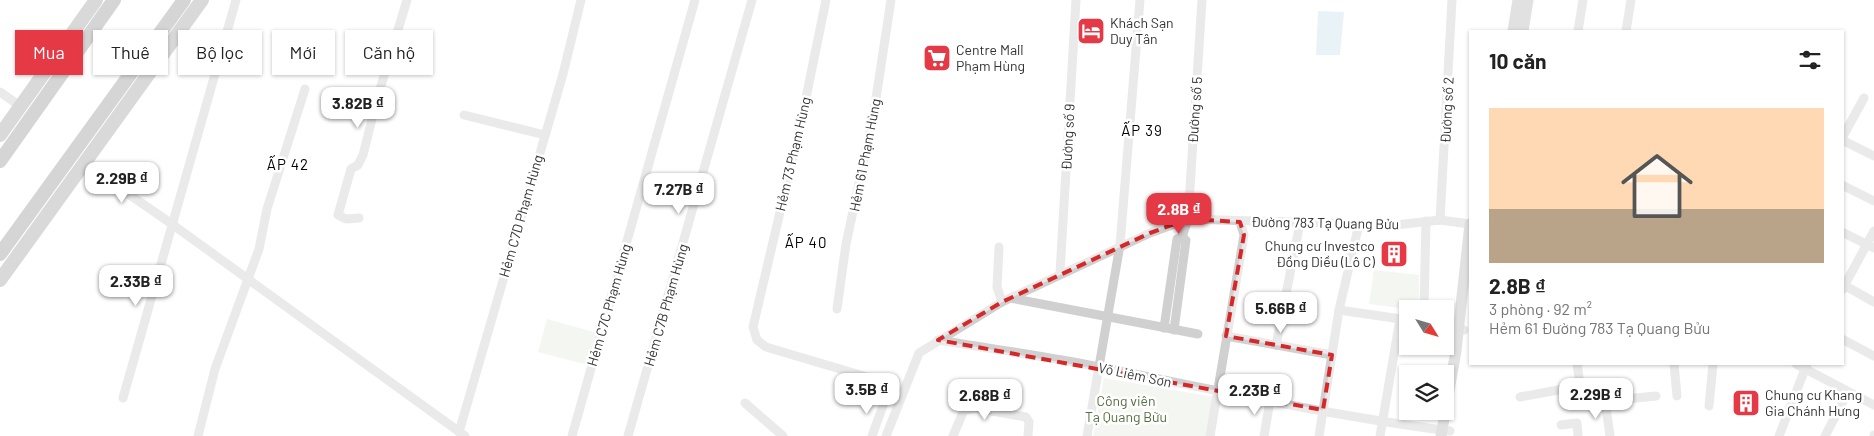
<!DOCTYPE html>
<html lang="vi">
<head>
<meta charset="utf-8">
<style>
	:root { --surface:#fff; --page:#f2f2f2; --text:#222; --muted:#767676; --accent:#e63946 }
	body { margin:0; font-family:Barlow,sans-serif; background:var(--page); color:var(--text); height:100vh; display:flex; flex-direction:column; font-size:19px; white-space:nowrap }
	* { box-sizing:border-box; margin:0 }
	p { font-size:16px; color:var(--muted) }
	.icon { flex:none; width:28px; height:28px; fill:none; stroke:currentColor; stroke-width:2; stroke-linecap:round; stroke-linejoin:round }
	.map { position:relative; flex:1; overflow:hidden }
	.side { position:absolute; left:1469px; top:30px; width:375px; height:335px; display:flex; flex-direction:column; background:var(--surface); border-radius:0px; box-shadow:0 1px 4px #0004 }
	.side>* { flex:none }
	.guide { position:absolute; left:15px; top:30px; width:475px; height:45px; display:flex; gap:10px }
	.needle { width:32px; rotate:127deg }
	.buttons { position:absolute; left:1399px; top:300px; display:grid; gap:10px }
	.buttons a { display:grid; place-items:center; width:55px; height:55px; border-radius:0px; background:var(--surface); box-shadow:0 1px 4px #0004; font-size:25px }
	.price { position:absolute; translate:-50% -42px; padding:0 11px; border-radius:10px; background:#fff; color:#222; font-size:16px; line-height:32px; filter:drop-shadow(0 1px 2px #0008) }
	.price::after { content:''; position:absolute; left:50%; top:30px; width:15px; height:11px; margin-left:-8px; background:inherit; clip-path:polygon(0 0,100% 0,50% 100%) }
	.price.active { background:var(--accent); color:#fff }
	ul { padding:0; list-style:none }
	li { display:grid; align-content:center; gap:10px; height:265px; padding:0 20px }
	li span { display:grid; place-items:center; height:155px; border-radius:0px; color:#555 }
	li>.icon { margin-inline-start:auto }
	span .icon { width:90px; height:90px; fill:#fffc; stroke-width:1 }
	li b { font-size:21px }
	h2 { display:flex; justify-content:space-between; align-items:center; height:60px; padding:0 20px; font-size:21px }
	.pill { padding:0 18px; border-radius:0px; background:var(--surface); box-shadow:0 1px 4px #0004; font-size:18px; line-height:45px }
	.pill.active { background:var(--accent); color:#fff }
	.map>svg:first-child { display:block }
	.green { fill:#e6ecdf }
	.water { fill:#cfe2ee }
	.lines { fill:none; stroke-linecap:round; stroke-linejoin:round }
	.minor { stroke:#d0d0d0; stroke-width:9 }
	.secondary { stroke:#bdbdbd; stroke-width:11 }
	.primary { stroke:#ababab; stroke-width:14 }
	.trunk { stroke:#a2a2a2; stroke-width:14 }
	.marked { fill:none; stroke:#d62828; stroke-width:4; stroke-dasharray:10 6; stroke-linejoin:round }
	.labels { text-anchor:middle; stroke-width:5; stroke-linejoin:round; paint-order:stroke }
	.poi-label { font-size:14px; fill:#333; stroke:#fff; text-anchor:start }
	.street-label { font-size:14px; fill:#333; stroke:#fff }
	.park-label { font-size:14px; fill:#56703f; stroke:#fff }
	.neighbourhood-label { font-size:15px; letter-spacing:1px; fill:#000; stroke:#fff }
</style>
</head>
<body>
<div class="map">
<svg width="1874" height="436" viewBox="0 0 1874 436">
	<rect width="100%" height="100%" fill="#fff"/>
	<g class="green">
		<polygon points="1374,270 1419,275 1419,309 1407,309 1369,304"/>
		<polygon points="547,319 597,333 588,365 538,352"/>
		<polygon points="1104,378 1214,397 1207,436 1093,436"/>
	</g>
	<polygon class="water" points="1318,11 1344,12 1340,55 1316,55"/>
	<g class="lines">
		<g class="minor">
			<polyline points="826,0 800,127 753,327 757,340 766,347 867,377"/>
			<polyline points="1578,31 1583,0"/>
			<polyline points="1626,31 1631,0"/>
			<polyline points="0,92 20,106"/>
			<polyline points="464,115 545,135"/>
			<polyline points="1842,138 1864,98"/>
			<polyline points="1842,140 1874,156"/>
			<polyline points="85,164 169,222 465,436"/>
			<polyline points="1842,185 1874,201"/>
			<polyline points="359,218 346,219 338,215 351,169 358,165 363,155 377,99 407,0"/>
			<polyline points="1440,220 1452,0"/>
			<polyline points="1842,232 1874,248"/>
			<polyline points="1182,237 1188,219 1202,0"/>
			<polyline points="999,247 997,287 1002,302"/>
			<polyline points="1060,273 1076,0"/>
			<polyline points="1842,284 1874,302"/>
			<polyline points="1842,290 1874,231"/>
			<polyline points="1010,298 1198,334"/>
			<polyline points="837,309 846,244 873,118 891,0"/>
			<polyline points="1424,309 1426,221"/>
			<polyline points="1339,310 1408,320"/>
			<polyline points="1445,327 1464,330"/>
			<polyline points="1164,328 1177,239 1182,237"/>
			<polyline points="1174,330 1186,240 1182,237"/>
			<polyline points="1226,336 1332,355"/>
			<polyline points="1842,339 1874,356"/>
			<path d="M938 340C992 349 1046 356 1099 367 1216 390 1332 416 1450 431"/>
			<polyline points="1276,345 1300,223"/>
			<polyline points="1577,364 1579,377"/>
			<polyline points="1674,364 1677,396"/>
			<polyline points="1796,364 1874,405"/>
			<polyline points="1520,397 1564,389"/>
			<polyline points="123,398 236,0"/>
			<polyline points="1605,401 1610,436"/>
			<polyline points="745,403 783,436"/>
			<polyline points="1566,405 1656,396"/>
			<polyline points="1709,406 1713,364"/>
			<polyline points="1561,425 1577,423 1578,436"/>
			<polyline points="459,432 563,74 581,0"/>
			<polyline points="198,436 215,369 259,249 267,209 305,89"/>
			<polyline points="572,436 695,0"/>
			<polyline points="628,436 752,0"/>
			<polyline points="872,436 884,403"/>
			<polyline points="886,436 919,353 1002,302 1150,233 1188,219 1396,225 1440,220 1470,224"/>
			<polyline points="953,436 964,410 975,408 1026,417 1029,422 1028,436"/>
			<polyline points="1087,436 1120,245 1140,0"/>
			<polyline points="1210,436 1244,235 1240,222"/>
			<polyline points="1264,436 1270,401"/>
			<polyline points="1319,436 1339,310 1359,224"/>
			<polyline points="1380,436 1400,319"/>
			<polyline points="1779,436 1807,364"/>
			<polyline points="1825,436 1848,392"/>
			<polyline points="1874,436 1874,435"/>
		</g>
		<g class="secondary">
			<polyline points="1513,31 1518,0"/>
			<polyline points="1523,31 1528,0"/>
			<polyline points="1441,436 1456,351 1470,224"/>
		</g>
		<g class="primary">
			<polyline points="0,135 96,0"/>
			<polyline points="0,280 202,0"/>
		</g>
		<g class="trunk">
			<polyline points="0,161 114,0"/>
			<polyline points="0,254 184,0"/>
		</g>
	</g>
	<path d="M0 0H1874V436H0ZM1188 219 1240 222 1244 235 1226 336 1332 355 1323 410 938 340 1002 302 1150 233Z" fill="#fff" fill-opacity=".55" fill-rule="evenodd"/>
	<path class="marked" d="M1188 219 1240 222 1244 235 1226 336 1332 355 1323 410 938 340 1002 302 1150 233Z"/>
	<defs>
		<symbol id="hotel-square" viewBox="-11 -11 22 22"><rect x="-9" y="-9" width="18" height="18" rx="4" fill="#e63946" stroke="#fff"/><path d="M-6-4.5h1.5V1H6V5H4.5V3h-9V5H-6ZM-4 0a1.8 1.8 0 1 1 3.6 0ZM.5 0V-2.5h3Q6-2.5 6 0Z" fill="#fff"/></symbol>
		<symbol id="supermarket-square" viewBox="-11 -11 22 22"><rect x="-9" y="-9" width="18" height="18" rx="4" fill="#e63946" stroke="#fff"/><path d="M-6-5.5h2.5l.6 2H6L4.5 2H-2.5L-4.4-4H-6ZM-1.5 3.2a1.3 1.3 0 1 0 .1 0ZM3 3.2a1.3 1.3 0 1 0 .1 0Z" fill="#fff"/></symbol>
		<symbol id="building-square" viewBox="-11 -11 22 22"><rect x="-9" y="-9" width="18" height="18" rx="4" fill="#e63946" stroke="#fff"/><path d="M-4-6H4V6H1V3H-1V6H-4ZM-2.5-4.3h1.7v1.8h-1.7ZM.8-4.3h1.7v1.8H.8ZM-2.5-1h1.7V.8h-1.7ZM.8-1h1.7V.8H.8Z" fill="#fff"/></symbol>
	</defs>
	<g fill-rule="evenodd">
		<use href="#hotel-square" x="1075" y="15" width="32" height="32"/>
		<use href="#supermarket-square" x="921" y="42" width="32" height="32"/>
		<use href="#building-square" x="1378" y="238" width="32" height="32"/>
		<use href="#building-square" x="1730" y="387" width="32" height="32"/>
	</g>
	<g class="labels">
		<g class="poi-label">
			<text x="1110" y="28">Khách Sạn<tspan x="1110" dy="16">Duy Tân</tspan></text>
			<text x="956" y="55">Centre Mall<tspan x="956" dy="16">Phạm Hùng</tspan></text>
			<text x="1375" y="251" text-anchor="end">Chung cư Investco<tspan x="1375" dy="16">Đồng Diều (Lô C)</tspan></text>
			<text x="1765" y="400">Chung cư Khang<tspan x="1765" dy="16">Gia Chánh Hưng</tspan></text>
		</g>
		<g class="street-label">
			<text transform="translate(1195 110) rotate(-86)" y="5">Đường số 5</text>
			<text transform="translate(1447 110) rotate(-87)" y="5">Đường số 2</text>
			<text transform="translate(1068 137) rotate(-87)" y="5">Đường số 9</text>
			<text transform="translate(793 154) rotate(-77)" y="5">Hẻm 73 Phạm Hùng</text>
			<text transform="translate(865 155) rotate(-79)" y="5">Hẻm 61 Phạm Hùng</text>
			<text transform="translate(521 216) rotate(-74)" y="5">Hẻm C7D Phạm Hùng</text>
			<text transform="translate(1325 223) rotate(1)" y="5">Đường 783 Tạ Quang Bửu</text>
			<text transform="translate(609 305) rotate(-74)" y="5">Hẻm C7C Phạm Hùng</text>
			<text transform="translate(666 305) rotate(-74)" y="5">Hẻm C7B Phạm Hùng</text>
			<text transform="translate(1135 375) rotate(12)" y="5">Võ Liêm Sơn</text>
		</g>
		<g class="park-label">
			<text x="1126" y="406">Công viên<tspan x="1126" dy="16">Tạ Quang Bữu</tspan></text>
		</g>
		<g class="neighbourhood-label">
			<text x="1142" y="136">ẤP 39</text>
			<text x="288" y="170">ẤP 42</text>
			<text x="806" y="248">ẤP 40</text>
		</g>
	</g>
</svg>
<div class="buttons">
<a><svg class="needle" viewBox="-14 -14 28 28"><path d="M0-13l5 13h-10z" fill="#e53935"/><path d="M0 13l5-13h-10z" fill="#767676"/></svg></a>
<a><svg class="icon" aria-label="layers" viewBox="0 0 24 24"><path d="M12 4l9 5-9 5-9-5zM3 14l9 5 9-5"/></svg></a>
</div>
<b class="price" style="left:358px;top:129px">3.82B ₫</b>
<b class="price" style="left:122px;top:204px">2.29B ₫</b>
<b class="price" style="left:679px;top:215px">7.27B ₫</b>
<b class="price active" style="left:1179px;top:235px">2.8B ₫</b>
<b class="price" style="left:136px;top:307px">2.33B ₫</b>
<b class="price" style="left:1281px;top:334px">5.66B ₫</b>
<b class="price" style="left:867px;top:415px">3.5B ₫</b>
<b class="price" style="left:1255px;top:416px">2.23B ₫</b>
<b class="price" style="left:1596px;top:420px">2.29B ₫</b>
<b class="price" style="left:985px;top:421px">2.68B ₫</b>
<div class="guide">
<a class="pill active">Mua</a>
<a class="pill">Thuê</a>
<a class="pill">Bộ lọc</a>
<a class="pill">Mới</a>
<a class="pill">Căn hộ</a>
</div>
<section class="side">
<h2>10 căn<svg class="icon" aria-label="filters" viewBox="0 0 24 24"><path d="M4 7h16M4 17h16"/><circle cx="9" cy="7" r="2"/><circle cx="15" cy="17" r="2"/></svg></h2>
<ul>
<li><span style="background:linear-gradient(#ffd9b3 65%,#b9a48a 0)"><svg class="icon" aria-label="home" viewBox="0 0 24 24"><path d="M3 11l9-7 9 7M6 9v11h12V9"/></svg></span><div><b>2.8B ₫</b><p>3 phòng · 92 m²</p><p>Hẻm 61 Đường 783 Tạ Quang Bửu</p></div></li>
</ul>
</section>
</div>
</body>
</html>
